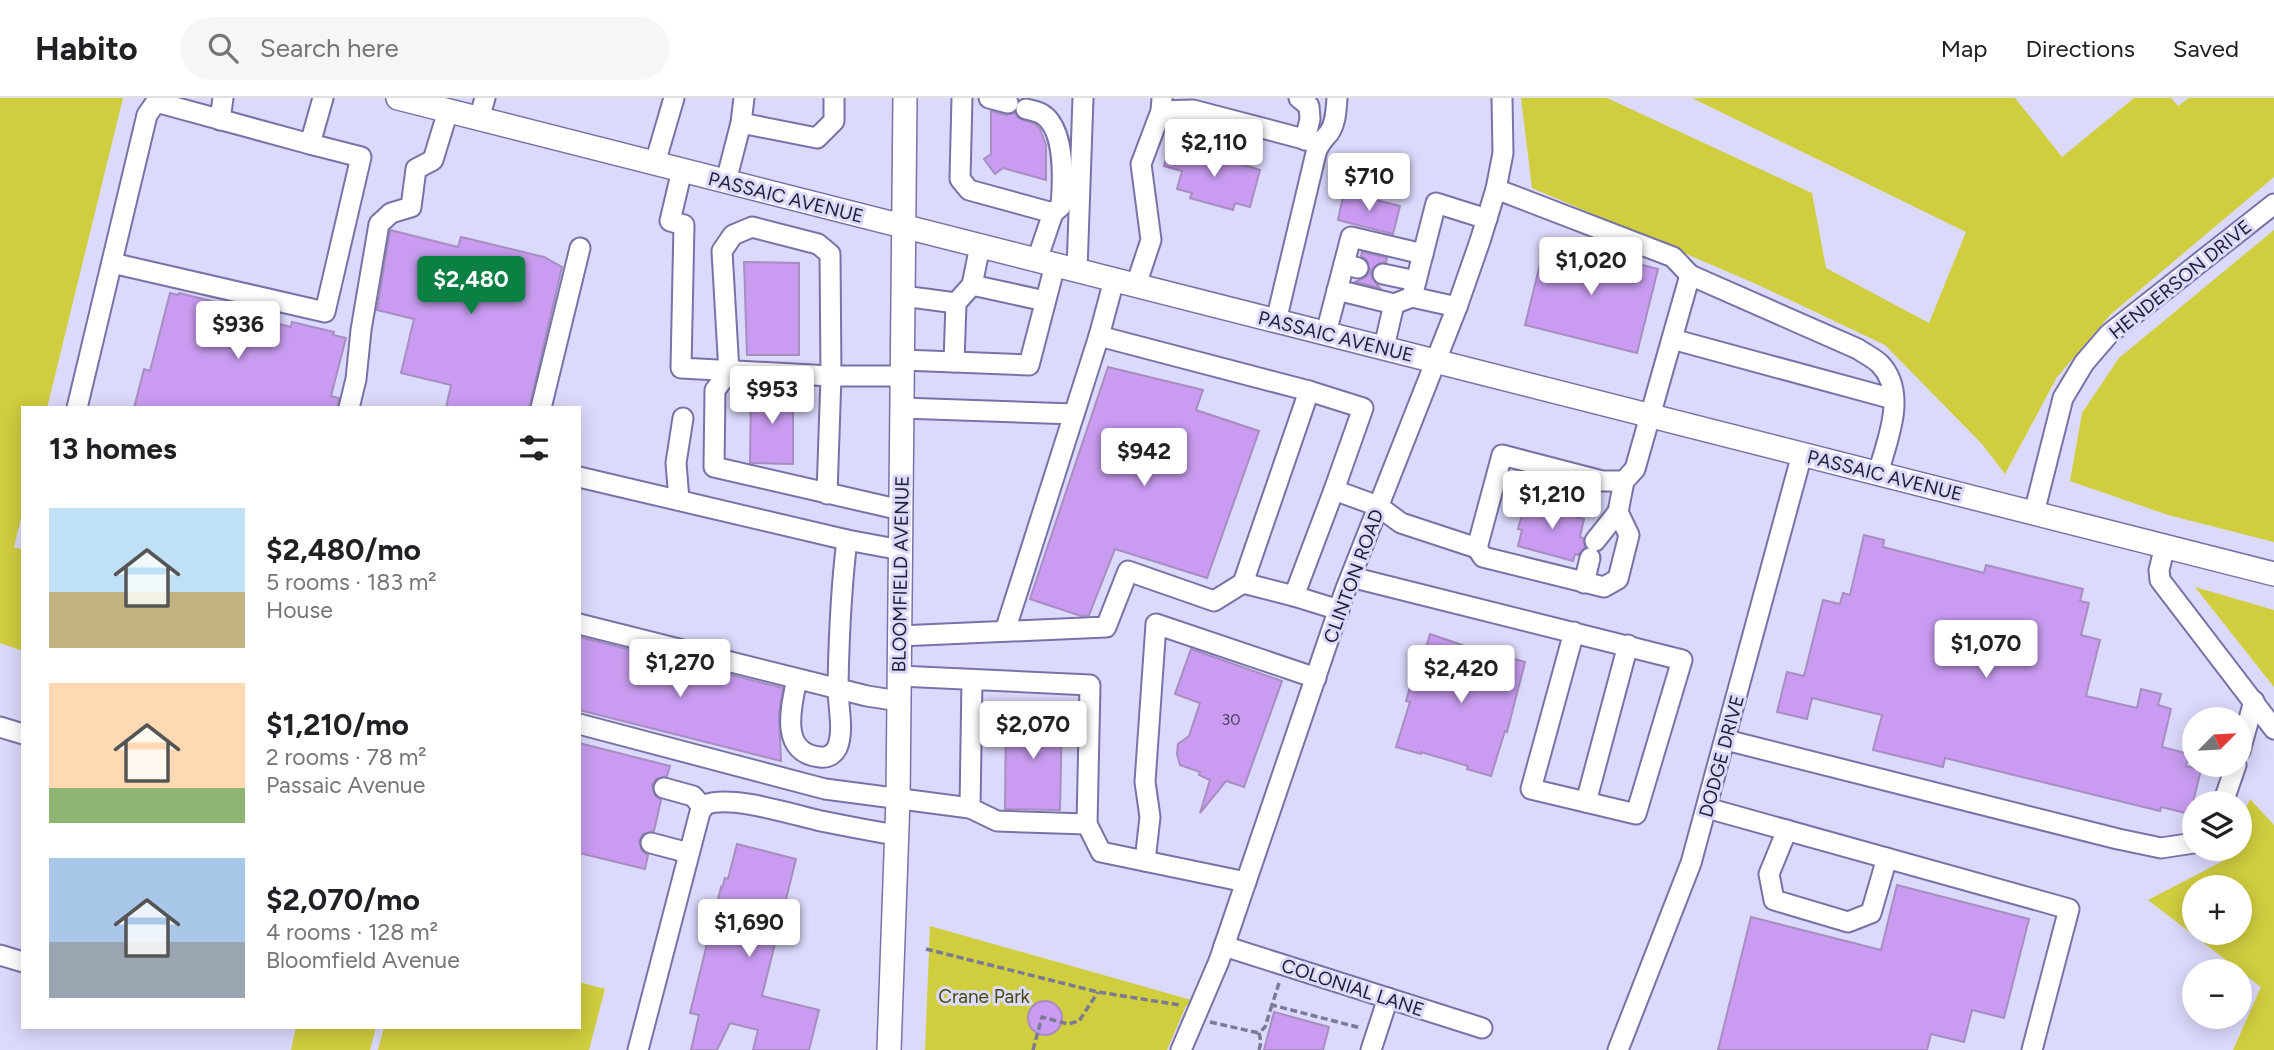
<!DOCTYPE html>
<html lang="en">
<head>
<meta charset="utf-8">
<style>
	:root { --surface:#fff; --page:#f6f6f6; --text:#202124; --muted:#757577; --line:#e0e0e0; --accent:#0b8043 }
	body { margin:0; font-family:Figtree,sans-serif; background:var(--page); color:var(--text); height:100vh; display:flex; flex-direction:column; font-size:26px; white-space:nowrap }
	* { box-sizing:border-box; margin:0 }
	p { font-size:23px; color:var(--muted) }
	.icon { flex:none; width:38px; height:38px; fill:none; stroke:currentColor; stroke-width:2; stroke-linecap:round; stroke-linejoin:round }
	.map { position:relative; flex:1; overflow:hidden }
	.side { position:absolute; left:21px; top:308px; width:560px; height:623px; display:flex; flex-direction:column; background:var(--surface); border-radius:0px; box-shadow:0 4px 18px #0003 }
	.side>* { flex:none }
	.needle { width:46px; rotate:66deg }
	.tools { position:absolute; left:2182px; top:609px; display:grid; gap:14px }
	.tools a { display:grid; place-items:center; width:70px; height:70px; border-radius:50%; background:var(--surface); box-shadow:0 4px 18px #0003; font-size:35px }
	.price { position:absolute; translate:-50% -60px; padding:0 16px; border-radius:7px; background:#fff; color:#222; font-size:23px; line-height:46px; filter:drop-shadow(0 2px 4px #0008) }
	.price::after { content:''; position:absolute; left:50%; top:42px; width:21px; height:16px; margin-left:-10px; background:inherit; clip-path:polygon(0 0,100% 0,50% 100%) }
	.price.selected { background:var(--accent); color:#fff }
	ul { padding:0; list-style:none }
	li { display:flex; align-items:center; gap:21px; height:175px; padding:0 28px }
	li span { display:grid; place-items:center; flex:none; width:196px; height:140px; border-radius:0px; color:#555 }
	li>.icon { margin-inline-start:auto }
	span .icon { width:84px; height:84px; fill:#fffc; stroke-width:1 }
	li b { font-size:30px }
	h2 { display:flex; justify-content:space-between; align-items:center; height:84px; padding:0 28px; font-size:30px }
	header { display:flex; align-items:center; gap:42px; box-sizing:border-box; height:98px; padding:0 35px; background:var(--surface); border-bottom:2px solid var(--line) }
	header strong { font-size:33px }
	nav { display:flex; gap:38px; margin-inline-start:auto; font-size:24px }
	.search { width:490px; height:63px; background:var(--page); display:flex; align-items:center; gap:18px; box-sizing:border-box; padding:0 24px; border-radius:38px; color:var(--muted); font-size:26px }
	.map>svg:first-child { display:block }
	.green { fill:#d0cd3f; fill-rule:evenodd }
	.building { fill:#c99cf1; stroke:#a78dc0; stroke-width:2 }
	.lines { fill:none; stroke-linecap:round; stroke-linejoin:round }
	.minor-casing { stroke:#7773a6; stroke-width:23 }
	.major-casing { stroke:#7773a6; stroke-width:26 }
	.path { stroke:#7b7a95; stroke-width:3.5; stroke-dasharray:7 3.5; stroke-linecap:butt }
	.minor { stroke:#fff; stroke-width:19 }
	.major { stroke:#fff; stroke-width:23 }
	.labels { text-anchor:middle; stroke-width:6; stroke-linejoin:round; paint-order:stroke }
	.number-label { font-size:16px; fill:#4c3f64 }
	.street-label { font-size:19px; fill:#222035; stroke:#dbdafc }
	.park-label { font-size:19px; fill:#49480f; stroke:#dbdafc }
</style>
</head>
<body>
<header>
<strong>Habito</strong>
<div class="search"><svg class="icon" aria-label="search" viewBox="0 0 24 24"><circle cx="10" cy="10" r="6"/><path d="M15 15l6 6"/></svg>Search here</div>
<nav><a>Map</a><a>Directions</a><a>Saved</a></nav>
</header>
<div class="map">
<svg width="2274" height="952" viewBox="0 0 2274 952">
	<rect width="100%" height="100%" fill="#dbdafc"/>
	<g class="green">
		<polygon points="0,0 123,0 47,310 23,310 23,412 14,449 23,452 23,553 0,545"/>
		<polygon points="1521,0 1607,0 1812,95 1826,170 1929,225 1966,134 1692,0 2015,0 2062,59 2134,0 2171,0 2178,8 2189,0 2274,0 2274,79 2111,216 2057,279 2005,376 1982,346 1885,247 1754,185 1532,90"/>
		<polygon points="2274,132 2274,444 2168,417 2070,383 2082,315 2119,260"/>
		<polygon points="2195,489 2274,512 2274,589"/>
		<path d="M2250 701 2274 727V952H2233L2261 889 2148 802 2223 763 2229 751H2240V724ZM2240 789V835H2194V789Z"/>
		<polygon points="930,828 1195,903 1186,908 1167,952 925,952"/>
		<polygon points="579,884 605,891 589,952 378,952 384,929 579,929"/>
		<polygon points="296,929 376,929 370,952 291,952"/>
	</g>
	<g class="building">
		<polygon points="991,13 1006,17 1015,15 1018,20 1035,26 1040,31 1046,47 1046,82 1003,70 995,76 984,61 991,56"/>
		<polygon points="1169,51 1202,57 1203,55 1260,72 1250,109 1235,105 1233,112 1190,100 1192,95 1177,91 1182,73 1164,68"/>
		<polygon points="1344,94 1400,108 1393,136 1338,122"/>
		<polygon points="390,132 458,149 461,139 544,159 562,169 529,310 446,310 451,287 401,275 414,221 377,212"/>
		<polygon points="1546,142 1658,171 1637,255 1525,227"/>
		<polygon points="1362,154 1387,160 1386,164 1379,165 1371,173 1372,180 1380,190 1355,184 1366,179 1370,173 1367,162 1361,158"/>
		<polygon points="744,164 799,165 799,257 747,257"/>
		<polygon points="170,195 178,197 179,195 219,205 218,210 291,229 292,224 334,234 333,237 346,240 331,298 339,300 337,310 134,310 144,271 150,273"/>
		<polygon points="1108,269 1203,292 1196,312 1259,333 1207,480 1115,451 1089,517 1081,518 1030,501"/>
		<polygon points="751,290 793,290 793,366 750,365"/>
		<polygon points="1525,406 1551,413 1553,406 1574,411 1572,418 1584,421 1580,439 1583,440 1585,449 1578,457 1575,456 1573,463 1518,448 1522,432 1518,431"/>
		<polygon points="1864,437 1884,442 1883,449 1984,475 1986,467 2083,491 2080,503 2089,505 2081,537 2100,542 2086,598 2137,610 2141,591 2161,596 2158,607 2171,611 2162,649 2189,656 2186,668 2201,672 2190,716 2161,709 2160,713 1945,660 1943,669 1873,652 1882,617 1812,600 1807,621 1777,614 1787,574 1804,578 1823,502 1840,506 1843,495 1850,497"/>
		<polygon points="1430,536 1500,560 1501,557 1525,564 1507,634 1505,633 1491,678 1467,671 1468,668 1421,654 1421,656 1396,649 1410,604 1406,603 1413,579 1417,580"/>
		<polygon points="579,539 783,590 779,617 781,663 579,612"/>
		<polygon points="1191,551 1282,583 1244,689 1226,683 1200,715 1210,682 1199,677 1200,674 1180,667 1177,656 1178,646 1189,638 1200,605 1175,596"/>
		<polygon points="1006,614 1062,615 1060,712 1005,711"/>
		<polygon points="579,645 670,668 667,678 656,681 652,687 655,698 661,702 654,733 643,736 639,743 642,753 648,757 645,771 579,755"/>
		<polygon points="737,746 796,761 762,898 819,912 809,952 753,952 758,932 730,925 717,952 691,952 699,917 690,915 721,789 722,790 725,780 728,781"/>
		<polygon points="1897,787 2029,821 2004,920 1972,912 1964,944 1931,936 1927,952 1718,952 1751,819 1881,852"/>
		<circle cx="1045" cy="920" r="17"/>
		<polygon points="1274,914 1329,929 1323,952 1264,952"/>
	</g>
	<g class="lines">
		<defs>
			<g id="minor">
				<polyline points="962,0 960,81 969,92 1053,115 1037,162"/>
				<polyline points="989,0 1008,5"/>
				<polyline points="1299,0 1309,8 1310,21 1305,42"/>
				<path d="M1026 11C1031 12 1038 14 1042 16 1066 31 1063 84 1061 108L1053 115"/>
				<polyline points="1161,13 1193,12 1319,45"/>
				<polyline points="479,21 485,0"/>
				<polyline points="220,22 223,0"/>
				<polyline points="741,25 817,40 834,23 834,0"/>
				<polyline points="655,65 674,0"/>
				<polyline points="682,72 670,123 684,127 681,270 831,278 902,278"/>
				<polyline points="726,83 741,25 744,0"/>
				<polyline points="112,165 325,214 361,59 310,46"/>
				<polyline points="1344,166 1351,139 1423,156"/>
				<polyline points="1077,172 1083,0"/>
				<polyline points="1383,176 1416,183"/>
				<path d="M1690 177 1858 251C1865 256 1874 260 1880 266 1908 295 1887 343 1878 375"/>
				<polyline points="1114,182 1099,238 1309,293"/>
				<polyline points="972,187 1045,203"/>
				<polyline points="1136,187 1151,142 1141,66 1161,13 1162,0"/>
				<polyline points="1337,192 1394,206 1412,199"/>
				<polyline points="903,198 956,205"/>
				<polyline points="1457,209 1412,199 1436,105 1487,121"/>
				<path d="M1276 223 1316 55C1319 45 1323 42 1329 35 1336 25 1336 12 1337 0"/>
				<polyline points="1326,235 1344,166 1358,170"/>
				<polyline points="1672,241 1893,301"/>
				<polyline points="1384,249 1394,206"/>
				<polyline points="903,262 1029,267 1055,167"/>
				<polyline points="954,264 956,205 972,187 980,148"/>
				<polyline points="77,310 147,17 156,4 310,46 323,0"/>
				<polyline points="349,310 356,281 361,232 379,126 391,115 411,109 416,71 433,62 448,13"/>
				<polyline points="541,310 580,150"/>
				<polyline points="902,310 1074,316"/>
				<polyline points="579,379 847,442 901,452"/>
				<polyline points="1334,392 1294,498 1339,512"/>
				<polyline points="827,396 831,278 830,156 818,146 752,129 733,137 722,153 729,274 715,292 714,369 901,412"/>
				<polyline points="679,402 676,365 683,320"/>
				<polyline points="2034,415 2063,300 2084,265 2109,236 2274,106"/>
				<polyline points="1595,443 1618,414"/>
				<polyline points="2165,448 2159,472 2160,482 2274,631"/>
				<polyline points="1477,450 1483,459 1604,489 1618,481 1629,437 1618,414 1624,383"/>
				<polyline points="1351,479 1682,562 1636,716 1531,691 1574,534"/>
				<polyline points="1243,485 1294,498"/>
				<polyline points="1584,485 1590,460"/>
				<polyline points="579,526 867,598 899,603"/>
				<polyline points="1005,533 1099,238"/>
				<polyline points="899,538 1106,529 1128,473 1214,503 1243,485 1309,293 1363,310 1334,392 1378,408 1401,425 1477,450 1502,357 1602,383 1624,383 1635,371 1690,177 1673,159 1496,91"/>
				<polyline points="899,578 1090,587 1087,726 997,723 970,710 972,582"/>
				<path d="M797 581C791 609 779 655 820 659 827 660 833 657 837 650 845 632 837 605 838 586 839 538 841 490 847 442"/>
				<polyline points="579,626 825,691 970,710"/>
				<polyline points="0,629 23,636"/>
				<polyline points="1726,642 2118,741 2161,750 2194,745"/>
				<polyline points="2240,653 2254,603"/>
				<polyline points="664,690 693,698 699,705 705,707"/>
				<polyline points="1586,704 1628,547"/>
				<polyline points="2223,705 2236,667"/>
				<polyline points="1707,710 2069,811 2032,952"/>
				<polyline points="1087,726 1101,754 1246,784"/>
				<polyline points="1787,732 1769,776 1774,802 1848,824 1871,815 1887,760"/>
				<polyline points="651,745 689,755"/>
				<polyline points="1145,763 1150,719 1145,684 1156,526 1316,580"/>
				<polyline points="1224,848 1482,930"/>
				<polyline points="0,857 23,864"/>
				<path d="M638 952 700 714 705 707C729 696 794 717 821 723 846 728 871 733 896 737"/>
				<polyline points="1181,952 1219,863 1345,493 1457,209 1480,143 1496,91 1503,55 1502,0"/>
				<polyline points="1371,952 1388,900"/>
				<polyline points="1618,952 1691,765 1802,356"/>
			</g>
			<g id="major">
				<polyline points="398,0 2274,476"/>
				<polyline points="889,952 898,701 905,0"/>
			</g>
		</defs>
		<use href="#minor" class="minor-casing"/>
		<use href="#major" class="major-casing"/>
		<g class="path">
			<polyline points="926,851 1098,894 1180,907"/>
			<polyline points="1279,885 1272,907 1361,930"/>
			<polyline points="1210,924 1259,935"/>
			<polyline points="1033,952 1042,919 1068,926 1079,923 1098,894"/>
			<polyline points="1259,952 1261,944 1259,935 1265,929 1272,907"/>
		</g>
		<use href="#minor" class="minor"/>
		<use href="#major" class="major"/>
	</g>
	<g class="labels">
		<g class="number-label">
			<text x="1231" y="627">30</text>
		</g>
		<g class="street-label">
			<text transform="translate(786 99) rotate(14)" y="7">PASSAIC AVENUE</text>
			<text transform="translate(2180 181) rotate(-39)" y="7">HENDERSON DRIVE</text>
			<text transform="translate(1336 238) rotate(14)" y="7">PASSAIC AVENUE</text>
			<text transform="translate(1885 377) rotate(14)" y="7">PASSAIC AVENUE</text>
			<text transform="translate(900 476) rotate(-89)" y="7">BLOOMFIELD AVENUE</text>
			<text transform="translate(1353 478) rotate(-70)" y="7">CLINTON ROAD</text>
			<text transform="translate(1721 658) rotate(-75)" y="7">DODGE DRIVE</text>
			<text transform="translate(1353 889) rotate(18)" y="7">COLONIAL LANE</text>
		</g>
		<g class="park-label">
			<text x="984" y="905">Crane Park</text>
		</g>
	</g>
</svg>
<div class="tools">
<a><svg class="needle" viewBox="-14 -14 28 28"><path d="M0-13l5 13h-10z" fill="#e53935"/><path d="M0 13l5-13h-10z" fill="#757577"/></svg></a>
<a><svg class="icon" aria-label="layers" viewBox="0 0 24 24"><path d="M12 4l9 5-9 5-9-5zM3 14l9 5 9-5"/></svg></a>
<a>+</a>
<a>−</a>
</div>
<b class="price" style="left:1214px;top:81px">$2,110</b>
<b class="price" style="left:1369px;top:115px">$710</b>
<b class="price" style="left:1591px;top:199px">$1,020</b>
<b class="price selected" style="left:471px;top:218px">$2,480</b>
<b class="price" style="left:238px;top:263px">$936</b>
<b class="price" style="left:772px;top:328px">$953</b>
<b class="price" style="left:1144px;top:390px">$942</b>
<b class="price" style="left:1552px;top:433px">$1,210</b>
<b class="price" style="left:1986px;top:582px">$1,070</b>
<b class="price" style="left:680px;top:601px">$1,270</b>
<b class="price" style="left:1461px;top:607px">$2,420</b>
<b class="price" style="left:1033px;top:663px">$2,070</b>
<b class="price" style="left:749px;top:861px">$1,690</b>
<section class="side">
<h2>13 homes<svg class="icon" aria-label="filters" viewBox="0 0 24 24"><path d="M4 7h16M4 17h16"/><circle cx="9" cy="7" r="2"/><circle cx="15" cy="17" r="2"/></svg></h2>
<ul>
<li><span style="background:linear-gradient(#bfe0f5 60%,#c2b280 0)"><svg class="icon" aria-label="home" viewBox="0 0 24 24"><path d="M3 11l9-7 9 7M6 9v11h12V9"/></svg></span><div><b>$2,480/mo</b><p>5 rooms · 183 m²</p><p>House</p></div></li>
<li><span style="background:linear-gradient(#ffd9b3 75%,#8fb573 0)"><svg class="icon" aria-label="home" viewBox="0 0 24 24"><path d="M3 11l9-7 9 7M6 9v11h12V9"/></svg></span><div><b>$1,210/mo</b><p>2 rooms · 78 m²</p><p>Passaic Avenue</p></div></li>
<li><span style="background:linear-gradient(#a9c7e8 60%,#9aa5b1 0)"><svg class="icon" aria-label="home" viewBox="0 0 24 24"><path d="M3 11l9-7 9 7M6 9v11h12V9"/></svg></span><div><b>$2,070/mo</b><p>4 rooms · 128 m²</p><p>Bloomfield Avenue</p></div></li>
</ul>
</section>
</div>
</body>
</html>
